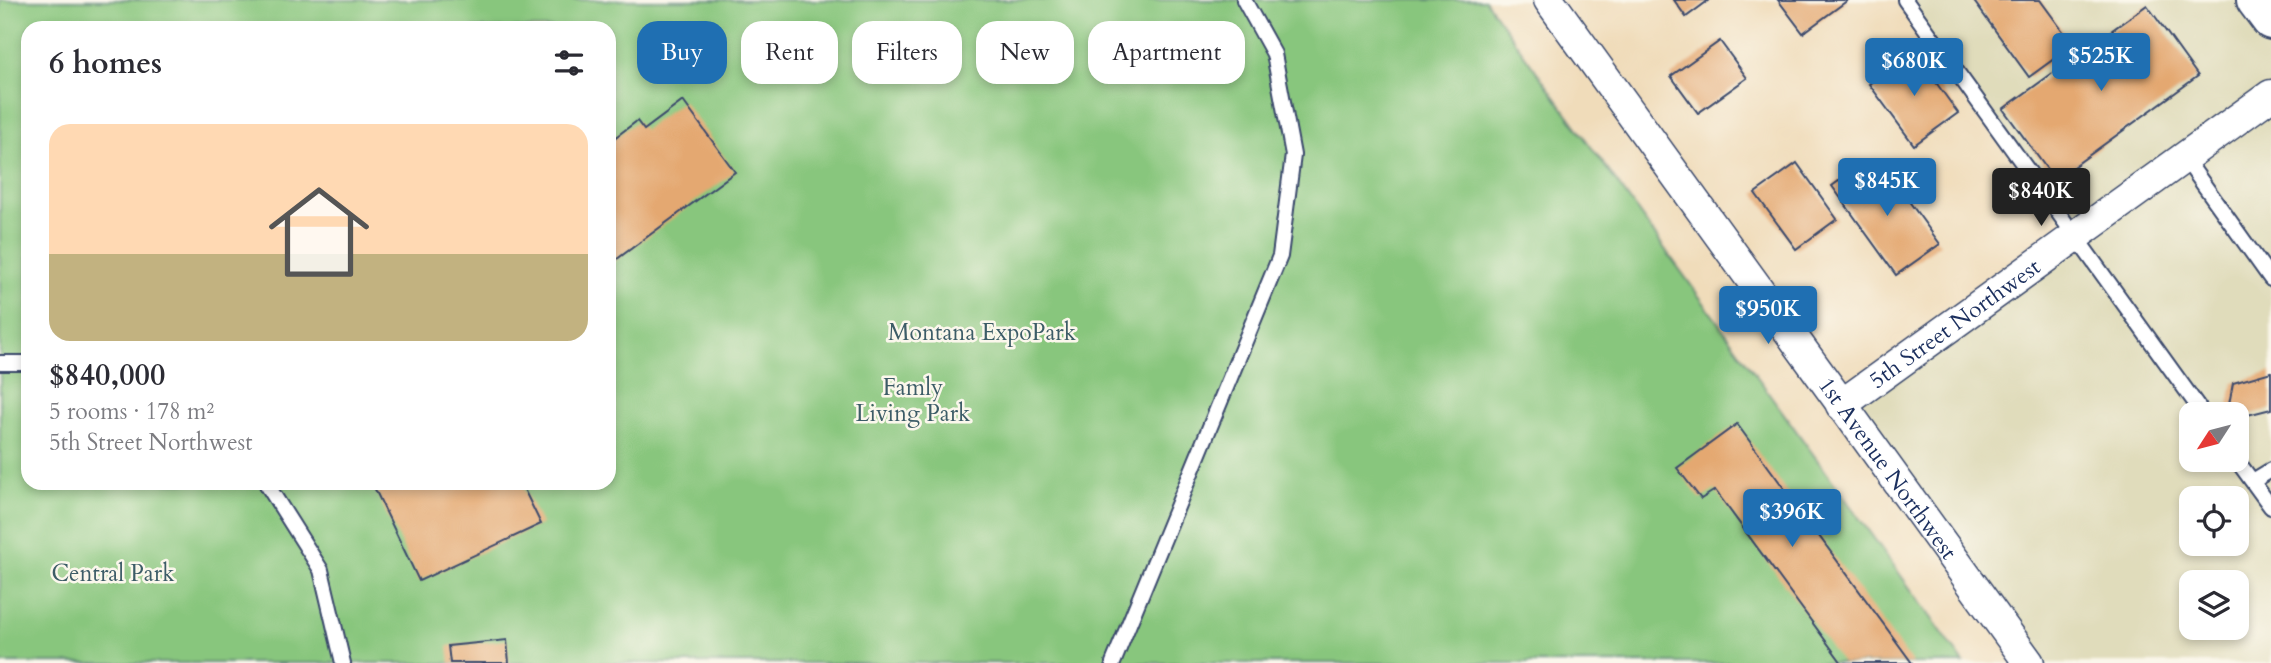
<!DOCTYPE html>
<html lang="en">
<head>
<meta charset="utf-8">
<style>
	:root { --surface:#fff; --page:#f7f7f7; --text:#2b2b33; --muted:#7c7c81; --line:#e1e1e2; --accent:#1f6fb2 }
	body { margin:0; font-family:Cardo,serif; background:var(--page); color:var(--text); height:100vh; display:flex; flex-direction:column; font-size:26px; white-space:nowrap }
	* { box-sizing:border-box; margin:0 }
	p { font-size:23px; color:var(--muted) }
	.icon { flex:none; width:38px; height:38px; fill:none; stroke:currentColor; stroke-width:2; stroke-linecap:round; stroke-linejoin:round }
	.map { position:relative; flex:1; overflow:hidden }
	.side { position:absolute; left:21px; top:21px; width:595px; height:469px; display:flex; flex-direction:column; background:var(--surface); border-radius:21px; box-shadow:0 4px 10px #0003 }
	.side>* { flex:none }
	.top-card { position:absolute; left:637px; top:21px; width:665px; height:63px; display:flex; gap:14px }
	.needle { width:46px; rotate:234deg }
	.controls { position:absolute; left:2179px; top:402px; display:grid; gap:14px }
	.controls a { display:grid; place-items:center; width:70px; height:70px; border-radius:14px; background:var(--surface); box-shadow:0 4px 10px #0003; font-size:35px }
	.price { position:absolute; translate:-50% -60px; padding:0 16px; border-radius:7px; background:var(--accent); color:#fff; font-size:23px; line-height:46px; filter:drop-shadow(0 2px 4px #0008) }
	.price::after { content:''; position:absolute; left:50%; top:42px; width:21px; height:16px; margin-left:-10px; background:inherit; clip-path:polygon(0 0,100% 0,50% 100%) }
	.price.selected { background:#222; color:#fff }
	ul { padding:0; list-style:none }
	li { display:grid; align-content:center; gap:14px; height:371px; padding:0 28px }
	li+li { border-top:2px solid var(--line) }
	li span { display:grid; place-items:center; height:217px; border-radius:21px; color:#555 }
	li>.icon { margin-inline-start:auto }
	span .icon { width:126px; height:126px; fill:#fffc; stroke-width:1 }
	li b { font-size:30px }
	h2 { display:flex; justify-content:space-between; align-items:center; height:84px; padding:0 28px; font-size:30px }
	.chip { padding:0 24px; border-radius:21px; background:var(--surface); box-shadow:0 4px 10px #0003; font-size:24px; line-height:63px }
	.chip.selected { background:var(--accent); color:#fff }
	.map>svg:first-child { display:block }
	.built { fill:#e0dcbb; fill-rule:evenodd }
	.green { fill:#88c67d; stroke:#527a6e; stroke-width:2; fill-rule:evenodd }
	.building { fill:#e4a871 }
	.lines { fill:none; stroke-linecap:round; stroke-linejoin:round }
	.service-casing { stroke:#3b496c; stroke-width:18 }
	.minor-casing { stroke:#3b496c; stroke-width:33 }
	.trunk-casing { stroke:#3b496c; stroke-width:42 }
	.service { stroke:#fff; stroke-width:14 }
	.minor { stroke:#fff; stroke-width:30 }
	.trunk { stroke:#fff; stroke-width:38 }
	.labels { text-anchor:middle; stroke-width:5; stroke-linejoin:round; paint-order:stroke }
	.street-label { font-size:23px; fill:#1b2f5e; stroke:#fbf7ec }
	.park-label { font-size:23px; fill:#3c5c67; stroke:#fbf7ec }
</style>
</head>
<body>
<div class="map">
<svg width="2271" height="663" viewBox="0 0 2271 663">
	<rect width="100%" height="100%" fill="#fbf7ec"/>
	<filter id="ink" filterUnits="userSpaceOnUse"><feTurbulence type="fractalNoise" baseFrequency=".0143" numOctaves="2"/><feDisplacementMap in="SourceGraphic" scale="14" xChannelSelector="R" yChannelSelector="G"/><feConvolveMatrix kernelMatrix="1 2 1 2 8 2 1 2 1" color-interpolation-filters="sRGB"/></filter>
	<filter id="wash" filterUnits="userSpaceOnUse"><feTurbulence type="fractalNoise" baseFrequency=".00686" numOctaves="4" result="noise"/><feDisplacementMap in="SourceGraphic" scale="28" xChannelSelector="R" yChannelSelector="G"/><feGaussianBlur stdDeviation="1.57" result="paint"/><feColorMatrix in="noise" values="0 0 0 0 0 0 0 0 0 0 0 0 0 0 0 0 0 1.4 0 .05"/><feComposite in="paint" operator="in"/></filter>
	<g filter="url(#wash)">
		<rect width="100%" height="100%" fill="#f0dcba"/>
		<path class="built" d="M1905 0H2256L2271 20V663H2029L1841 405 2074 235ZM2191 415H2236V460H2191ZM2191 499H2236V544H2191ZM2191 583H2236V628H2191Z"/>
		<path class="green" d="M0 0H1485L1964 663H0ZM28 28H609V483H28Z"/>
		<g id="blocks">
			<g class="building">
				<polygon points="1674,0 1709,0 1686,17"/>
				<polygon points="1778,0 1848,0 1803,33"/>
				<polygon points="1973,0 2040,0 2073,45 2029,77"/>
				<polygon points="2147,5 2198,76 2055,180 2003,109"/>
				<polygon points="1720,41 1747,78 1698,113 1671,76"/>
				<polygon points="1914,52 1958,113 1914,145 1869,84"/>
				<polygon points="683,101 735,172 609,265 609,142 637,121 644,130"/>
				<polygon points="1797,163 1837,219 1796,249 1755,193"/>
				<polygon points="1884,167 1940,244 1896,275 1832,186 1855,169 1864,181"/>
				<polygon points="2271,372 2271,409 2236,418 2236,415 2227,415 2233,383"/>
				<polygon points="1737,424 1912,663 1842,663 1715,490 1701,499 1677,468"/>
				<polygon points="372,483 521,483 541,524 419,581"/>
				<polygon points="507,640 509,663 450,663 448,646"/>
			</g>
		</g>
	</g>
	<g filter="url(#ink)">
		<use href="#blocks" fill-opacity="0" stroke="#3b496c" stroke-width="2"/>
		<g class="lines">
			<defs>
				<g id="service">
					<polyline points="1905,0 2204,415"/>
					<polyline points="2184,157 2271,279"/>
					<polyline points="0,363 28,363"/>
					<polyline points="2236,459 2271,507"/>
					<polyline points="2253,481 2271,470"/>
					<polyline points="266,483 321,570 343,663"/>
					<polyline points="1113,663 1280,256 1293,155 1274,54 1244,0"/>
				</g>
				<g id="minor">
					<path id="s1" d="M1549 0 2029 663"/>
					<path id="s2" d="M1841 405 2271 95"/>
				</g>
				<polyline id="trunk" points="2256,0 2271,20"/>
			</defs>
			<use href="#service" class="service-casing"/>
			<use href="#minor" class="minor-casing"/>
			<use href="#trunk" class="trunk-casing"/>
			<use href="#service" class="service"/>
			<use href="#minor" class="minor"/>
			<use href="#trunk" class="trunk"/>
		</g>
	</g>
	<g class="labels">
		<g class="street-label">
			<text dy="8" stroke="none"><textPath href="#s2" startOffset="140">5th Street Northwest</textPath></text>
			<text dy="8" stroke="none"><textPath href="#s1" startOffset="578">1st Avenue Northwest</textPath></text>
		</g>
		<g class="park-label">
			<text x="982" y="340">Montana ExpoPark</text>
			<text x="913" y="395">Famly<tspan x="913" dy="26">Living Park</tspan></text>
			<text x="113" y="581">Central Park</text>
		</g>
	</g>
</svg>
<div class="controls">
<a><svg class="needle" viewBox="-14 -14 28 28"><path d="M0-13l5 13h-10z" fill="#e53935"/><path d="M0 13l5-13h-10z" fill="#7c7c81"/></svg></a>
<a><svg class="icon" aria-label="locate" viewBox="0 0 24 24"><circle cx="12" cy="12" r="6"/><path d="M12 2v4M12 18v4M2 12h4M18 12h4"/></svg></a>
<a><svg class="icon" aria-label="layers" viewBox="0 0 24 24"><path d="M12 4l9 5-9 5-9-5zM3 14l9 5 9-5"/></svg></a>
</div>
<b class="price" style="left:2101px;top:93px">$525K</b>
<b class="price" style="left:1914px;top:98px">$680K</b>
<b class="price" style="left:1887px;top:218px">$845K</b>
<b class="price selected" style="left:2041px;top:228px">$840K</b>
<b class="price" style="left:1768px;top:346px">$950K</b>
<b class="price" style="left:1792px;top:549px">$396K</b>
<div class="top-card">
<a class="chip selected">Buy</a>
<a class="chip">Rent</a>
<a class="chip">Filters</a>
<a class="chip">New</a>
<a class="chip">Apartment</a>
</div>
<section class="side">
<h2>6 homes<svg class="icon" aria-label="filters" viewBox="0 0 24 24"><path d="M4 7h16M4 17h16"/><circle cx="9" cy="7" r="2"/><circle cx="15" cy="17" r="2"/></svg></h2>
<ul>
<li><span style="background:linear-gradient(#ffd9b3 60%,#c2b280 0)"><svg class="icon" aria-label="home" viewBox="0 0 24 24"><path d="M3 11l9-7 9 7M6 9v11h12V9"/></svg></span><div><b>$840,000</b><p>5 rooms · 178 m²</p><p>5th Street Northwest</p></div></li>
</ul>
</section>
</div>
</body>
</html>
